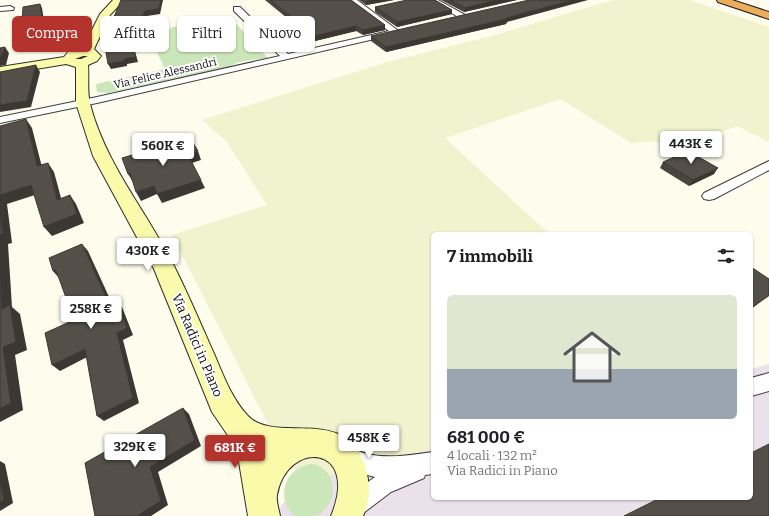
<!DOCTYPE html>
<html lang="it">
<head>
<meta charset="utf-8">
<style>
	:root { --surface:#fff; --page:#f2f2f2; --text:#202124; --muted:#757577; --accent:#b4342d }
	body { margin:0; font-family:Bitter,serif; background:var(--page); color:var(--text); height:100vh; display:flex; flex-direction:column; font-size:15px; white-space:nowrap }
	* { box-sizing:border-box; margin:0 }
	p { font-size:13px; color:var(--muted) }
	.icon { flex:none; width:22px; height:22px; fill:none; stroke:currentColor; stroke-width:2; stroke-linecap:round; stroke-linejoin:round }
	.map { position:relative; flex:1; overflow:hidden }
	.details { position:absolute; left:431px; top:232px; width:322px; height:268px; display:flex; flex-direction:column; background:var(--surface); border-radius:6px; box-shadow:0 1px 3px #0004 }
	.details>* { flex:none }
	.guide { position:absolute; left:12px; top:16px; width:359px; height:36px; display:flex; gap:8px }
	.price { position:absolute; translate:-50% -34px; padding:0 9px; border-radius:4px; background:#fff; color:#222; font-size:13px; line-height:26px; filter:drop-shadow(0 1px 2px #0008) }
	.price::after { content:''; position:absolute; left:50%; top:24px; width:12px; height:9px; margin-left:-6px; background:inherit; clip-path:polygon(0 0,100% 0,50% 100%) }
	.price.current { background:var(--accent); color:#fff }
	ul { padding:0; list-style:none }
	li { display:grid; align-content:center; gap:8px; height:212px; padding:0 16px }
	li span { display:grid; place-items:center; height:124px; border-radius:6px; color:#555 }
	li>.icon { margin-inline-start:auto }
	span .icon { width:72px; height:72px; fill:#fffc; stroke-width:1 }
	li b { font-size:17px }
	h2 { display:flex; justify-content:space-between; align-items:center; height:48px; padding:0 16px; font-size:17px }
	.pill { padding:0 14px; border-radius:6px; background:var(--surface); box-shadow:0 1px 3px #0004; font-size:14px; line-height:36px }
	.pill.current { background:var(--accent); color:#fff }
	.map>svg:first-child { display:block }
	.industrial { fill:#ebe1eb }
	.farmland { fill:#f1f2ce }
	.green { fill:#cbe6b8 }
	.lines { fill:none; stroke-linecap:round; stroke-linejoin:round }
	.street-casing { stroke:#3f3f3f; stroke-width:2 }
	.secondary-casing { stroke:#2e2e2e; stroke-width:2 }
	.highway-casing { stroke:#1d1d1d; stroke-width:2 }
	.street { fill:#fff; fill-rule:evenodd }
	.secondary { fill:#fafaab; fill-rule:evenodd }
	.highway { fill:#ecad5d; fill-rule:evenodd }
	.wall { fill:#48443f }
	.shaded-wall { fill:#3b3733 }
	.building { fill:#544f49; stroke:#3b3733 }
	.labels { text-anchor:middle; stroke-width:4; stroke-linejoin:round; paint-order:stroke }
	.far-street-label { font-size:11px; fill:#0c0c0c; stroke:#fff }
	.street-label { font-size:13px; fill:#0c0c0c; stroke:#fff }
</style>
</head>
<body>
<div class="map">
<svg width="769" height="516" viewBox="0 0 769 516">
	<rect width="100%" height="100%" fill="#fefcec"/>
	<polygon class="industrial" points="769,364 769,516 277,516 282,504 303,482 433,449 433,498 751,498 751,369"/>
	<polygon class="farmland" points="613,0 689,0 769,27 769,142 737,126 682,148 652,141 631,143 561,99 445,138 549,234 433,234 433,449 303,482 274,436 172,235 267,205 226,141 202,120 384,63 492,36"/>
	<g class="green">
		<path d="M229 16 268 58C256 61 239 59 229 67L108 93 97 92 96 84 165 69 151 40 173 27Z"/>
		<path d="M312 464C334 468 340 495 324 510 322 512 320 515 316 516 310 516 301 516 294 516 275 497 285 467 312 464Z"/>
	</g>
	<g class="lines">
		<defs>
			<g id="street">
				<polygon points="347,0 357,0 400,32 396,34 97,103 0,123 0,117 97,97 280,56 234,11 234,7 240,7 288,54 389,31"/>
				<polygon points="429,0 438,0 467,16 463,18 460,18"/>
				<polygon points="10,6 14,8 13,10 0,11 0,7"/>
				<polygon points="769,161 769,170 714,199 709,200 704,199 702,196 704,193"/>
				<polygon points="769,373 769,391 751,396 751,378"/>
				<path d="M346 445C353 448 359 452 367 454 388 459 411 455 433 452V474L425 475 424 478 391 492 362 514 357 516 346 514 343 506 346 498 375 477 356 472 339 463 335 456 339 449Z"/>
			</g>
			<path id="secondary" d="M113 0H124L110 15 94 49 101 56 97 61 88 65C89 77 87 92 90 104 106 166 149 214 176 270 190 298 202 327 215 356 224 377 232 399 248 416 276 445 346 404 365 466 370 484 371 499 363 516H331C361 444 287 439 277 495 276 501 279 510 280 516H248L238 456 229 437 212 412 154 269 93 156 76 103V67L66 64 0 75V67L64 57 68 52 83 48 100 14ZM83 56H88L81 59H75Z"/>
			<polygon id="highway" points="717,0 732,0 769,12 769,19 718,2"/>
		</defs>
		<use href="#street" class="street-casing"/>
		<use href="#secondary" class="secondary-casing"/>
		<use href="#highway" class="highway-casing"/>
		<use href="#street" class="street"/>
		<use href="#secondary" class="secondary"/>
		<use href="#highway" class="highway"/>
	</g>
	<g class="wall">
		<polygon points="265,0 351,0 385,25 385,30 363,35 356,31 315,41"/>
		<polygon points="359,0 394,0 366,5"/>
		<polygon points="441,0 517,0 464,12"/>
		<polygon points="375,7 452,10 452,14 397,27 375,12"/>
		<polygon points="507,22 506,24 386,52 371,41 371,36"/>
		<polygon points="663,162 714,174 689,186 660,168"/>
	</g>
	<g class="shaded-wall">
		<polygon points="161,0 163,0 160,14 147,16 140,34 131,38 138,62 127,64 127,66 111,69 108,64 124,59 129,33 145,11"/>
		<polygon points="370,0 394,0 366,5 366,1"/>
		<polygon points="498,0 517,0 464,12 465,8"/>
		<polygon points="572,0 588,0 507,22 506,24 386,52 386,47 506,18"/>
		<polygon points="40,4 42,8 47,39 24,43 21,39"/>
		<polygon points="452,10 452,14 397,27 397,22"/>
		<polygon points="385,25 385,30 363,35 363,30"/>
		<polygon points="356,26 356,31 315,41 315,36"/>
		<polygon points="5,47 9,53 6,65 0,66 0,59"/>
		<polygon points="36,65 40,72 31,107 0,112 0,105"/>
		<polygon points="26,119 32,128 44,175 37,166"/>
		<polygon points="198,151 201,160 192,163 188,155"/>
		<polygon points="48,163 54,172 64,209 57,200"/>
		<polygon points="718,168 714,174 689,186 693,180"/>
		<polygon points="130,173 133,182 128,174"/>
		<polygon points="201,180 205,188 162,203 157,194 141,201 136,192 154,186"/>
		<polygon points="31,185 38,194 7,204 12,243 8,244 12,307 20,314 27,350 15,355 23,410 0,422 0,409 3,347 0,268 0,195"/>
		<polygon points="70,195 76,204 84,223 52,236 44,227"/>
		<polygon points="82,244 88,251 115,310 109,304"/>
		<polygon points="56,270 59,278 53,271"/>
		<polygon points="769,295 769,296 751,309 752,307"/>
		<polygon points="117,300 122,307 133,335 123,340 139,403 104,421 97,416 117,333"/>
		<polygon points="85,349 91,355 60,371 52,365"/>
		<polygon points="183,408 189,414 201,446 158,472 168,505 151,516 137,516 150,467"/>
		<polygon points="0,461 5,464 13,503 0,511"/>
	</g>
	<g class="building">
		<polygon points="121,0 161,0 159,9 145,11 138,29 129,33 136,57 124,59 125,61 108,64 104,41"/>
		<polygon points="270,0 351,0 385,25 363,30 356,26 315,36"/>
		<polygon points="407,0 435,0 452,10 397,22 375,7"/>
		<polygon points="450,0 498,0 465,8"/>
		<polygon points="529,0 560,0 561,1 562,0 572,0 506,18 507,19 386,47 371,36"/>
		<polygon points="40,4 45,35 21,39 23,7"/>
		<polygon points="5,47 1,58 0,59 0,48"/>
		<polygon points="36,65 27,101 0,105 0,72"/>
		<polygon points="26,119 37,166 48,163 57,200 70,195 77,214 44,227 31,185 0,195 0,126"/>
		<polygon points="190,138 198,151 188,155 201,180 157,194 154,186 136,192 130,173 128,174 122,158"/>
		<polygon points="688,151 718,168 693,180 663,162"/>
		<polygon points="0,211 3,234 0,235"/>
		<polygon points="82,244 109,304 117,300 127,328 117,333 133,398 97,416 85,349 52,365 45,333 74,320 56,270 53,271 49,258"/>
		<polygon points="751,267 769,279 769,295 752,307 751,306"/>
		<polygon points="0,268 2,309 10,305 16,342 3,347 11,403 0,409"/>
		<polygon points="183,408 195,440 150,467 161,501 137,516 95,516 85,463"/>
		<polygon points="769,444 769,516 624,516 660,498 751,498 751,453"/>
		<polygon points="0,478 4,500 0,503"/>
	</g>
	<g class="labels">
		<g class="far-street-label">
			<text transform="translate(165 73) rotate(-13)" y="4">Via Felice Alessandri</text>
		</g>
		<g class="street-label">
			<text transform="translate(198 345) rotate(67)" y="5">Via Radici in Piano</text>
		</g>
	</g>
</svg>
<b class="price" style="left:691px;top:165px">443K €</b>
<b class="price" style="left:163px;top:167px">560K €</b>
<b class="price" style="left:148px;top:272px">430K €</b>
<b class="price" style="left:91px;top:330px">258K €</b>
<b class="price" style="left:369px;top:459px">458K €</b>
<b class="price" style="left:135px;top:468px">329K €</b>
<b class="price current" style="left:235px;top:469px">681K €</b>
<div class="guide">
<a class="pill current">Compra</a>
<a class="pill">Affitta</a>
<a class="pill">Filtri</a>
<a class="pill">Nuovo</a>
</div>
<section class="details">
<h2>7 immobili<svg class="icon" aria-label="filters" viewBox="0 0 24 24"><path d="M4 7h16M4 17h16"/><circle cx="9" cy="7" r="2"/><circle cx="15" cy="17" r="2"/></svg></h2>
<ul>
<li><span style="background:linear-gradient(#dfe7d0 60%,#9aa5b1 0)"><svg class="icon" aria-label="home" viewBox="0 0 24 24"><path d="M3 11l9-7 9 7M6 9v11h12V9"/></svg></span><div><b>681 000 €</b><p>4 locali · 132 m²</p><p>Via Radici in Piano</p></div></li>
</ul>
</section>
</div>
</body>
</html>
